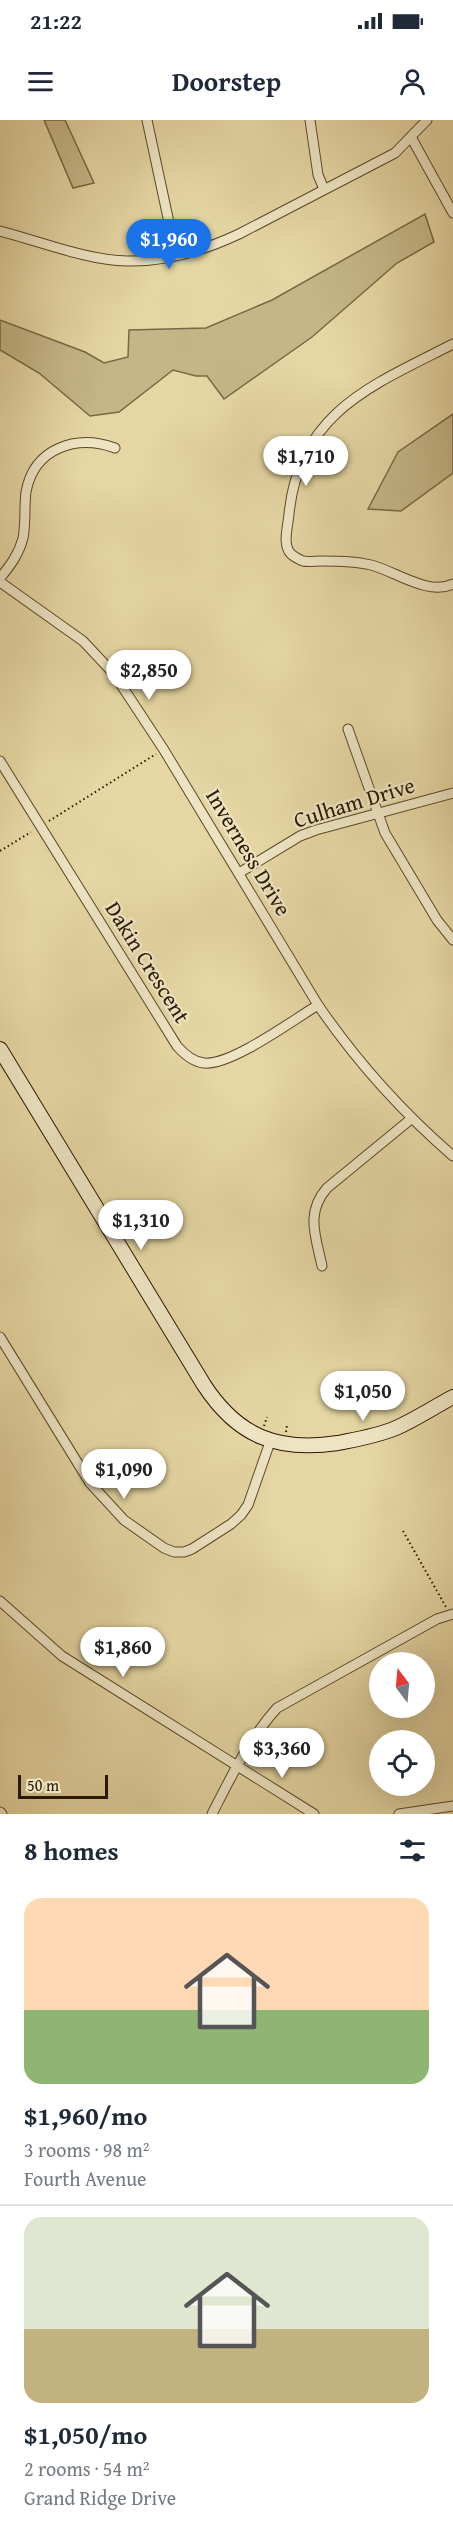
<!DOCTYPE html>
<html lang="en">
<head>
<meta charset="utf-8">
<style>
	:root { --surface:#fff; --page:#f2f2f3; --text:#1f2937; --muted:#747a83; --line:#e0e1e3; --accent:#1a73e8 }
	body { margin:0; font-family:"Gentium Book Plus",serif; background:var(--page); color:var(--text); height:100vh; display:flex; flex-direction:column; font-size:22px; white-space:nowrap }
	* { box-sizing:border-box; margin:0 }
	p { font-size:20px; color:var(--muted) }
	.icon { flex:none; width:33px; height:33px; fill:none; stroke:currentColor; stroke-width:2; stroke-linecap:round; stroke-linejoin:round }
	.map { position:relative; height:1694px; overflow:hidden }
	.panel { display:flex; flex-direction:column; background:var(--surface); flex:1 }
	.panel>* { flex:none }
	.needle { width:39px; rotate:344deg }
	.tools { position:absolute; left:369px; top:1532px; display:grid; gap:12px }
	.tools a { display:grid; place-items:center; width:66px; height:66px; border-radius:50%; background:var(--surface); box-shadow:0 6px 24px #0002; font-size:30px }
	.scale { position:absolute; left:18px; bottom:15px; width:90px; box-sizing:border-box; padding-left:6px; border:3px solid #2b1901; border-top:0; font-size:16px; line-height:21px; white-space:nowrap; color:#2b1901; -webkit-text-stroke:4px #eee4c3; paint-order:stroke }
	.price { position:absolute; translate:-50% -51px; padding:0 14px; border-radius:21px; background:#fff; color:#222; font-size:20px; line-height:39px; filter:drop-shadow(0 2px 3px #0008) }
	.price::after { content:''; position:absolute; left:50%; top:36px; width:18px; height:14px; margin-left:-9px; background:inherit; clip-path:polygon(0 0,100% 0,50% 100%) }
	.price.selected { background:var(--accent); color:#fff }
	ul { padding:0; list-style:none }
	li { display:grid; align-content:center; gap:12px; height:318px; padding:0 24px }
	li+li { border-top:2px solid var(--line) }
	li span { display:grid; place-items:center; height:186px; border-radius:18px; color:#555 }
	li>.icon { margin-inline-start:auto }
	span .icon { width:108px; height:108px; fill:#fffc; stroke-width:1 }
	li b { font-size:26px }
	h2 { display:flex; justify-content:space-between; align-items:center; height:72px; padding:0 24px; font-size:26px }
	.status { display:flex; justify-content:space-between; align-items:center; height:42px; padding:0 30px; background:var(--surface); direction:ltr }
	.status svg { height:16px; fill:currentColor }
	header { display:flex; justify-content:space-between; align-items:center; height:78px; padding:0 24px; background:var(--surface); font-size:27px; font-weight:700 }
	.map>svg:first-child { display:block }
	.green { fill:#c5b687; stroke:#786844; stroke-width:1.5 }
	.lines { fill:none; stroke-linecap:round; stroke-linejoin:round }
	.street-casing { stroke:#5a482a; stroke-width:11 }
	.secondary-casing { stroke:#2b1901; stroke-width:16 }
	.path { stroke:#2b1901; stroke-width:2; stroke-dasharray:1.5 3; stroke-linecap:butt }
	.street { stroke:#eee4c3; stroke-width:9 }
	.secondary { stroke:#eee4c3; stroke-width:14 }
	.labels { text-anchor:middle; stroke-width:4.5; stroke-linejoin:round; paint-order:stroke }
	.street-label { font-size:22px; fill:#2b1901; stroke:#eee4c3 }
</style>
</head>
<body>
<div class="status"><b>21:22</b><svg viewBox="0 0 49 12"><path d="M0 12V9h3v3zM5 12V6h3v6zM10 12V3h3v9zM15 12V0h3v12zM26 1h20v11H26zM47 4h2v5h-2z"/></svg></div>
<header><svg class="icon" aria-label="menu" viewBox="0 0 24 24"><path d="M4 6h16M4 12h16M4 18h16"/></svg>Doorstep<svg class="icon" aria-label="person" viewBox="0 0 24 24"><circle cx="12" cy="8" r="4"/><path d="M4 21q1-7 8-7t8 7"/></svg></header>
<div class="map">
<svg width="453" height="1694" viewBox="0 0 453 1694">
	<rect width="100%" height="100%" fill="#e5d6a3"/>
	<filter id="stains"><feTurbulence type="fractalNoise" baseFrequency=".00333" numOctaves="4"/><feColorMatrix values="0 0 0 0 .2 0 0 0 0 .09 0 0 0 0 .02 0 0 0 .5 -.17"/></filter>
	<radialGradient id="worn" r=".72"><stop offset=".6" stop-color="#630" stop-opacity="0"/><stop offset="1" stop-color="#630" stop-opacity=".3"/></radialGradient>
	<g class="green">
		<polygon points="44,0 65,0 94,63 73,68"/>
		<polygon points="425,94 434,122 397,143 312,217 224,279 207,256 196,256 173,250 119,292 90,296 39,253 0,230 0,200 85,232 104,243 128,237 129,210 206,208 272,180"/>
		<polygon points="453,294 453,353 401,391 368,389 398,332"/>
	</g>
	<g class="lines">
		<defs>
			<g id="street">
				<polyline points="147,0 176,135"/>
				<polyline points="310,0 318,55 324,69"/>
				<polyline points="411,17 453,93"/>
				<path d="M0 111C39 121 86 140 127 141 165 142 205 130 239 114L395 33 427 0"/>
				<path d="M453 224C373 265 299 292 289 394 288 406 282 425 291 434 293 436 300 440 303 441 308 442 315 441 321 441 338 441 354 441 371 445 395 451 428 476 453 464"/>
				<path d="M0 458C10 446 19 434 23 418 26 403 24 388 26 372 34 328 76 314 115 328"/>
				<path d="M0 462 83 521 114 554 164 630 318 885C357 942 401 991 453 1036"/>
				<polyline points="348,609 385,713 437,800 453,820"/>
				<path d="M0 641 177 926C184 934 193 942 204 943 231 946 293 900 318 885"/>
				<polyline points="239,753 300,716 316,710 453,673"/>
				<path d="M322 1146C316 1117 305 1093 327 1068L411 999"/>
				<polyline points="0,1217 90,1363 124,1400 164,1428 174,1432 184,1432 192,1429 231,1404 241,1395 248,1385 270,1322"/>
				<polyline points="0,1481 62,1536 314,1694"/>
				<polyline points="0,1692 2,1694"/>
				<path d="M212 1694C231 1657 249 1619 277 1588L437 1499 453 1494"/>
				<polyline points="399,1694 453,1686"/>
			</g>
			<path id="secondary" d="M0 929 204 1265C238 1317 278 1332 338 1323 358 1319 377 1316 396 1308 416 1299 434 1287 453 1277"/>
		</defs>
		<use href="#street" class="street-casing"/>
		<use href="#secondary" class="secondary-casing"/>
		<g class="path">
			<polyline points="49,701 156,634"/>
			<polyline points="0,731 31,712"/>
			<polyline points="264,1306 267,1297"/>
			<polyline points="286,1312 287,1305"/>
			<polyline points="403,1411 446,1487"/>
		</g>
		<use href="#street" class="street"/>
		<use href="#secondary" class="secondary"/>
	</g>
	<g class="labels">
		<g class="street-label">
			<text transform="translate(354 682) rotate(-17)" y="8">Culham Drive</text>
			<text transform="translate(249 732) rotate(59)" y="8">Inverness Drive</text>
			<text transform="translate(148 842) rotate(58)" y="8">Dakin Crescent</text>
		</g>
	</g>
	<rect width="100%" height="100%" filter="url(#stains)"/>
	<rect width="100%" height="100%" fill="url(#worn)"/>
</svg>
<div class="tools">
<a><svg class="needle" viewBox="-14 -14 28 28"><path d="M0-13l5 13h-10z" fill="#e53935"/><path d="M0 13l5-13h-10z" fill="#747a83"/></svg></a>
<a><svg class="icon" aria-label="locate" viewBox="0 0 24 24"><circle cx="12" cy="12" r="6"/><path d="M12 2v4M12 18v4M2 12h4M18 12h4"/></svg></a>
</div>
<div class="scale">50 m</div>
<b class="price selected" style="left:169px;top:150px">$1,960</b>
<b class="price" style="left:306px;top:367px">$1,710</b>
<b class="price" style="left:149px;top:581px">$2,850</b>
<b class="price" style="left:141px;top:1131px">$1,310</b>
<b class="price" style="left:363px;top:1302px">$1,050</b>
<b class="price" style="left:124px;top:1380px">$1,090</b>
<b class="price" style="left:123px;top:1558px">$1,860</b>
<b class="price" style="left:282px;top:1659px">$3,360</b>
</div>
<section class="panel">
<h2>8 homes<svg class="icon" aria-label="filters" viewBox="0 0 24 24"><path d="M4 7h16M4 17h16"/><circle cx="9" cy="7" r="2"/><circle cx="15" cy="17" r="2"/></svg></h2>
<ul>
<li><span style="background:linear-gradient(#ffd9b3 60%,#8fb573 0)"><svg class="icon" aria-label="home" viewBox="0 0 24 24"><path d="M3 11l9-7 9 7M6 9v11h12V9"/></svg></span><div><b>$1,960/mo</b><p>3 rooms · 98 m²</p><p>Fourth Avenue</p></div></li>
<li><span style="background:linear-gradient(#dfe7d0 60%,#c2b280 0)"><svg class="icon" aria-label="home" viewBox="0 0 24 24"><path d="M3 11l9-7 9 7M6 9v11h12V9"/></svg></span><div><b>$1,050/mo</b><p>2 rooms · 54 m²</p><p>Grand Ridge Drive</p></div></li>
</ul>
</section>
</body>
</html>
